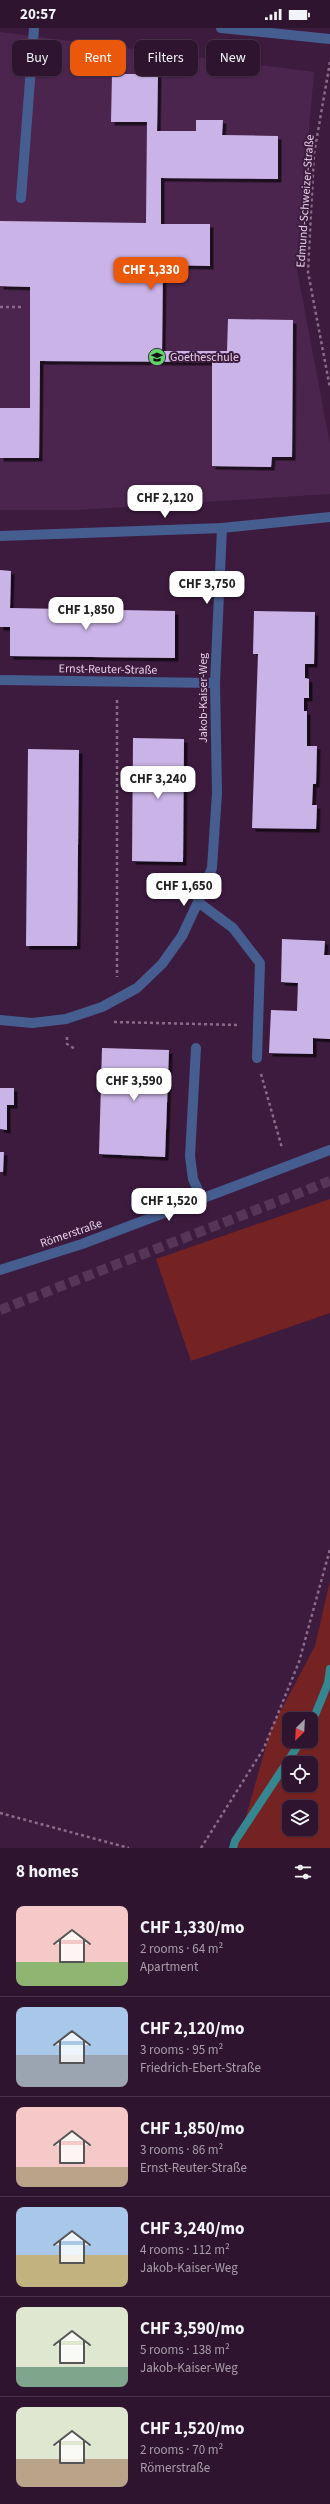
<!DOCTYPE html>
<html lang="en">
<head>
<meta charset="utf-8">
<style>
	:root { --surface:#2e142f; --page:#3a213b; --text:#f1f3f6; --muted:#a79eaa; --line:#49334b; --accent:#ea580c }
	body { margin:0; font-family:"Source Sans 3",sans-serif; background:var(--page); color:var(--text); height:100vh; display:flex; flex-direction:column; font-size:15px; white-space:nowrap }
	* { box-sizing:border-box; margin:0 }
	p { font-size:13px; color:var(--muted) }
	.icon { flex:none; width:22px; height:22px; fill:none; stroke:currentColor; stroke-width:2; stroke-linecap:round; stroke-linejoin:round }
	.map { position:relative; height:1820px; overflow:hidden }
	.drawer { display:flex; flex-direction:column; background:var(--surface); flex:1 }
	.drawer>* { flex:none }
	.guide { position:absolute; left:12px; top:12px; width:306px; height:36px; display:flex; gap:8px }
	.needle { width:26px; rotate:204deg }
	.tools { position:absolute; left:282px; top:1684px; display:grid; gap:8px }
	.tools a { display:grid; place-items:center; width:36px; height:36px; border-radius:8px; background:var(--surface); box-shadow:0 1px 3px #0004,0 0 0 1px var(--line); font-size:20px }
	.price { position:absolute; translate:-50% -34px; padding:0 9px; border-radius:8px; background:#fff; color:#222; font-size:13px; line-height:26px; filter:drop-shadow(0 1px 2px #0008) }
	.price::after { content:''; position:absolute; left:50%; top:24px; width:12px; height:9px; margin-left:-6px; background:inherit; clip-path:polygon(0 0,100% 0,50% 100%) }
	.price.selected { background:var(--accent); color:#fff }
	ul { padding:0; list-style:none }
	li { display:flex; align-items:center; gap:12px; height:100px; padding:0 16px }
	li+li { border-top:1px solid var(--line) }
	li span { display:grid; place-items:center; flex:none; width:112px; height:80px; border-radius:8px; color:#555 }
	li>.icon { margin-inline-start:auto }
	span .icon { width:48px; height:48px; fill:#fffc; stroke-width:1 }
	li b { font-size:17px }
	h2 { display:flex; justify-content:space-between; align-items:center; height:48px; padding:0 16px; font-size:17px }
	.tag { padding:0 14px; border-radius:8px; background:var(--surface); box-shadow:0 1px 3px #0004,0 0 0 1px var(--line); font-size:14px; line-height:36px }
	.tag.selected { background:var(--accent); color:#fff }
	.status { display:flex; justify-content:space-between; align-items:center; height:28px; padding:0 20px; background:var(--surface); direction:ltr }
	.status svg { height:11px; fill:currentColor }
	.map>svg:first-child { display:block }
	.built { fill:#4b254e }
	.green { fill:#752322; fill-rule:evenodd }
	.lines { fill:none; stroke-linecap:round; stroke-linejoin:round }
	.stream { stroke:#348790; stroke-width:8 }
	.building { fill:#cab3e7; filter:url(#shadow) }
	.primary-tunnel { stroke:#563658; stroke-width:10; stroke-dasharray:10 5; stroke-linecap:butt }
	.path { stroke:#896c8a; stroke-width:2.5; stroke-dasharray:3 3; stroke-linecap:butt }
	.service { stroke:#465d90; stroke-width:10 }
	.minor { stroke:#465d90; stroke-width:10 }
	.labels { text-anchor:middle; stroke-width:4; stroke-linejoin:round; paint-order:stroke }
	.street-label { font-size:12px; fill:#e5d0e6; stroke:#3d1b3f }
	.poi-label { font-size:12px; fill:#e5d0e6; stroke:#3d1b3f; text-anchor:start }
</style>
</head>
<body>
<div class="status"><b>20:57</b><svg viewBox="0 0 49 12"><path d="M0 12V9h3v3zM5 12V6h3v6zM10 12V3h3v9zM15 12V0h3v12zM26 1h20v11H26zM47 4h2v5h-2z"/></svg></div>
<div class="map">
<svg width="330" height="1820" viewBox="0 0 330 1820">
	<defs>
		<filter id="shadow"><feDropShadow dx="3.5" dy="3.5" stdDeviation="0" flood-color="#0009"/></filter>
	</defs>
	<rect width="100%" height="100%" fill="#3d1b3f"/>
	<polygon class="built" points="0,4 314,44 297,242 330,416 330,466 78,482 0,482"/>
	<g class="green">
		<polygon points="330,1171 330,1285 191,1333 156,1231"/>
		<path d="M330 1553V1820H237L271 1701 315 1618ZM289 1691H311V1713H289ZM289 1735H311V1757H289ZM289 1779H311V1801H289Z"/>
	</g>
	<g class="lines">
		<g class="stream">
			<polyline points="311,1697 328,1655 330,1641"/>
			<polyline points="233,1820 235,1813 301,1713"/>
		</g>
	</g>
	<g class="building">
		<polygon points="112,46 158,46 157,103 196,103 196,92 223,92 222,107 278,108 278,151 161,150 161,196 210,196 210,238 163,237 162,323 227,323 228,291 293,292 292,429 272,429 271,439 212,438 212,334 40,333 39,430 0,430 0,380 30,380 30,259 0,258 0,193 146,195 147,94 111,94"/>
		<polygon points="0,542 11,543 10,580 175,583 175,630 10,628 10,591 10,599 0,599"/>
		<polygon points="254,583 315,584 314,636 305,636 305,650 309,651 309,670 304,670 304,683 307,683 307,718 317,718 316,756 313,756 312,777 317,777 316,801 252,800 258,626 253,626"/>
		<polygon points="133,710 184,711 183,834 132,833"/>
		<polygon points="28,721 79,722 77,918 26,918"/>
		<polygon points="282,911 325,913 324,927 330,927 330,1011 313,1010 313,1026 269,1025 271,982 297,983 298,955 281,954"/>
		<polygon points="102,1020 169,1022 165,1129 99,1126"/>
		<polygon points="0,1060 14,1060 14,1077 7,1077 7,1102 0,1101"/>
		<polygon points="0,1124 4,1124 3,1144 0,1144"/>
	</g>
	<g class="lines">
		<polyline class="primary-tunnel" points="0,1282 330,1153"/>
		<g class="path">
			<polyline points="330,34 314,126 308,244 330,360"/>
			<polyline points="0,279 22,279"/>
			<polyline points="117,672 117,949"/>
			<polyline points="114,994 239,997"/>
			<polyline points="67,1009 67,1016 75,1021"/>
			<polyline points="261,1046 282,1120"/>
			<polyline points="0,1785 129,1820"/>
			<polyline points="201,1820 264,1720 299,1634 330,1521"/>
		</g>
		<g class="service">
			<polyline points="21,170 34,0"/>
			<polyline points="198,874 233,900 260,935 257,1030"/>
			<polyline points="196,1020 190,1128 193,1151 201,1169"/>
		</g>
		<g class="minor">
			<polyline points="221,0 330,11"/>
			<polyline points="0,508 222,500 330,489"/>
			<polyline points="0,652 215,655"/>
			<polyline points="0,992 32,995 66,991 102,979 137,960 162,936 182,908 198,874 212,840 217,765 215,655 222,500"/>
			<polyline points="0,1242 82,1216 330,1122"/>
		</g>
	</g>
	<defs>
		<symbol id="school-disc" viewBox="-11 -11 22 22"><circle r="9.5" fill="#62d469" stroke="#3d1b3f"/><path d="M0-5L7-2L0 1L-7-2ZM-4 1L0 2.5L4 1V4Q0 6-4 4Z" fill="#111"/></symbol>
	</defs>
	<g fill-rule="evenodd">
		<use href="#school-disc" x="147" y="319" width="20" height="20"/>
	</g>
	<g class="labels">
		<g class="street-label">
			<text transform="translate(305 173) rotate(-86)" y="4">Edmund-Schweizer-Straße</text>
			<text transform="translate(108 641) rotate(1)" y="4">Ernst-Reuter-Straße</text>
			<text transform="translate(203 670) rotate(-90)" y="4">Jakob-Kaiser-Weg</text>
			<text transform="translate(71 1205) rotate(-19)" y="4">Römerstraße</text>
		</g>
		<g class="poi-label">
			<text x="170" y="333">Goetheschule</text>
		</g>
	</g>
</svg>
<div class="tools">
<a><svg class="needle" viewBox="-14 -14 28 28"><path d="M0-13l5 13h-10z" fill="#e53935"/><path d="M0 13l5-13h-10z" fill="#a79eaa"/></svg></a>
<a><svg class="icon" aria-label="locate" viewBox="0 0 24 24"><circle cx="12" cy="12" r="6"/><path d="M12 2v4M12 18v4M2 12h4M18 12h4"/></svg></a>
<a><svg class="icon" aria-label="layers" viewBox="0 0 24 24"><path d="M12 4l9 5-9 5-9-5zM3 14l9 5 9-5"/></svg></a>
</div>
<b class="price selected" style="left:151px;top:263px">CHF 1,330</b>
<b class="price" style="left:165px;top:491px">CHF 2,120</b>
<b class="price" style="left:207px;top:577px">CHF 3,750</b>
<b class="price" style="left:86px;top:603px">CHF 1,850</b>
<b class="price" style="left:158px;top:772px">CHF 3,240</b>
<b class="price" style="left:184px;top:879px">CHF 1,650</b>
<b class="price" style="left:134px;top:1074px">CHF 3,590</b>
<b class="price" style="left:169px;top:1194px">CHF 1,520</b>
<div class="guide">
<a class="tag">Buy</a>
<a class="tag selected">Rent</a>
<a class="tag">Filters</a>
<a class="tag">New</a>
</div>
</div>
<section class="drawer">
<h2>8 homes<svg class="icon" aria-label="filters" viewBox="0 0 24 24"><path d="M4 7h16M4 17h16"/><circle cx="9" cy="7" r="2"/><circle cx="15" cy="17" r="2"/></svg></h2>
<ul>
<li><span style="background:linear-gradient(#f6c9c9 70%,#8fb573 0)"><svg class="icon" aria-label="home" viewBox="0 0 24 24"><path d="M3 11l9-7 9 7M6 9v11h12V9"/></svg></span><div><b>CHF 1,330/mo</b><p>2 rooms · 64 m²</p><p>Apartment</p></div></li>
<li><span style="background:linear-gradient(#a9c7e8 60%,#9aa5b1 0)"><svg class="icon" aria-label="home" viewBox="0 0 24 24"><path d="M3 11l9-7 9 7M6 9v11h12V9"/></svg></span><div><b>CHF 2,120/mo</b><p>3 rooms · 95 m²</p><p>Friedrich-Ebert-Straße</p></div></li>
<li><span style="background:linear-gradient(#f6c9c9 75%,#b9a48a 0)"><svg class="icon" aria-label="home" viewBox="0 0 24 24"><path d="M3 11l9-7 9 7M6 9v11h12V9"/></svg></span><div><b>CHF 1,850/mo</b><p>3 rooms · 86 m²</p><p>Ernst-Reuter-Straße</p></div></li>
<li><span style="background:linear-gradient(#a9c7e8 60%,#c2b280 0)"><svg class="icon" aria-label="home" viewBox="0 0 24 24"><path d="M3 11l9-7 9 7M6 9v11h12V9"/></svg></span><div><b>CHF 3,240/mo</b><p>4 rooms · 112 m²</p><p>Jakob-Kaiser-Weg</p></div></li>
<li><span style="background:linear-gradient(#dfe7d0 75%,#7fa58c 0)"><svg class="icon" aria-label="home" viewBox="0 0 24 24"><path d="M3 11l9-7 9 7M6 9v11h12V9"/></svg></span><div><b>CHF 3,590/mo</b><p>5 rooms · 138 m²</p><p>Jakob-Kaiser-Weg</p></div></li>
<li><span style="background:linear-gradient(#dfe7d0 65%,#b9a48a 0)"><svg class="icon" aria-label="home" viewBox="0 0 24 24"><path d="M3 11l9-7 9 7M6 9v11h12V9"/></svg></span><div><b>CHF 1,520/mo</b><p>2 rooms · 70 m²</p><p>Römerstraße</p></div></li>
</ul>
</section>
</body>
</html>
